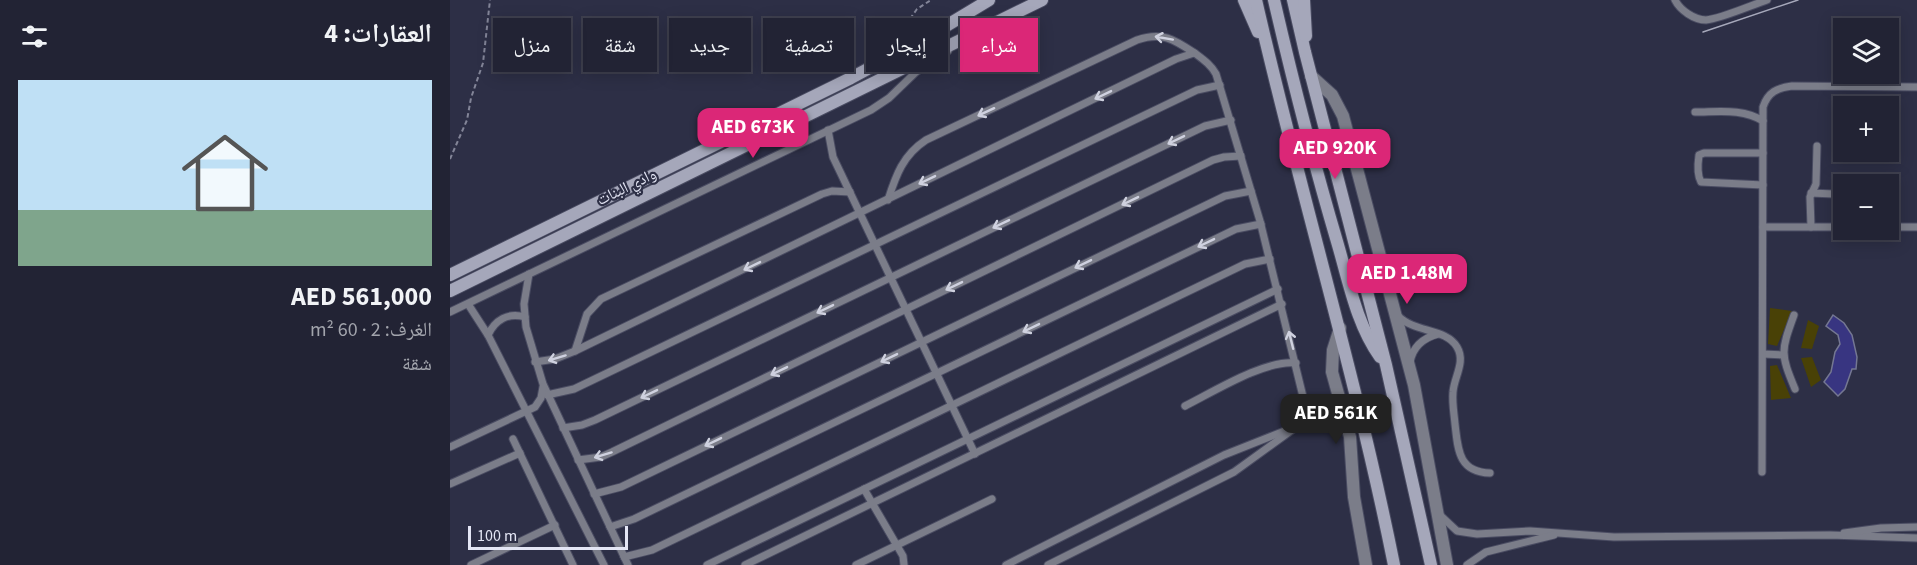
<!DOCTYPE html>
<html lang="ar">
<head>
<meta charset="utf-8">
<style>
	:root { --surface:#222334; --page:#2a2b3c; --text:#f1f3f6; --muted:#a2a4ac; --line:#3f404f; --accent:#db2777 }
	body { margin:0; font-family:"Source Sans 3","Noto Naskh Arabic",sans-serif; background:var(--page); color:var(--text); direction:rtl; height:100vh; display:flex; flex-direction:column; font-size:22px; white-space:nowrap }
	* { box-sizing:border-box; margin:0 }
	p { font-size:20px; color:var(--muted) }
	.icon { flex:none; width:33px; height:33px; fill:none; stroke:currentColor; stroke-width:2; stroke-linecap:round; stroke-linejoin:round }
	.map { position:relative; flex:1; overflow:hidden; direction:ltr }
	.drawer { display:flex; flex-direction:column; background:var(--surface); width:450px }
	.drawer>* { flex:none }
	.top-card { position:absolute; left:18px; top:18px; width:570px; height:54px; direction:rtl; display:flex; gap:12px }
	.fabs { position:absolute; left:1383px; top:18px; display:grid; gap:12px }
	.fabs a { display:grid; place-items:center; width:66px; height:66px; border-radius:0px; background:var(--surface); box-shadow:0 3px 15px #0003,0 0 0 2px var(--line); font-size:30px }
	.scale { position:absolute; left:18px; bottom:15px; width:160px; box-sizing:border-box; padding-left:6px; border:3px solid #e4e6f5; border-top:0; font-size:16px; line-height:21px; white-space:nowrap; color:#e4e6f5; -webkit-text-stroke:4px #2d2f46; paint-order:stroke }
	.price { position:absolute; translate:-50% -51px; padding:0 14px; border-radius:12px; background:var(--accent); color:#fff; font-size:20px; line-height:39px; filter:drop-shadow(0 2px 3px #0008) }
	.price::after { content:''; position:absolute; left:50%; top:36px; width:18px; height:14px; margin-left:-9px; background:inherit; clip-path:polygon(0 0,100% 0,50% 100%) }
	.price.current { background:#222; color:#fff }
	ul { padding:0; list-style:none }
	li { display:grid; align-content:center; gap:12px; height:318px; padding:0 18px }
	li span { display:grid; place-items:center; height:186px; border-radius:0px; color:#555 }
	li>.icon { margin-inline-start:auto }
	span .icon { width:108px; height:108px; fill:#fffc; stroke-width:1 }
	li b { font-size:26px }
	h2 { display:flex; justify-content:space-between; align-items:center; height:72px; padding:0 18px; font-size:26px }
	.tag { padding:0 21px; border-radius:0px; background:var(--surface); box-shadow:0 3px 15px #0003,0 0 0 2px var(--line); font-size:21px; line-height:54px }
	.tag.current { background:var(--accent); color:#fff }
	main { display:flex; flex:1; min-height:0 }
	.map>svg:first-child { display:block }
	.green { fill:#494106 }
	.building { fill:#383581; stroke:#747792; stroke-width:1.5 }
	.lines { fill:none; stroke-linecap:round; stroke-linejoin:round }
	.lane-casing { stroke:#4a4c62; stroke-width:9 }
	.street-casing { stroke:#4a4c62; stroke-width:14 }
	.secondary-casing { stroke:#4a4c62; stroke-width:14 }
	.path { stroke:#838598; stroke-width:2; stroke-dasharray:4.5 3; stroke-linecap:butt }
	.lane { stroke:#7b7d89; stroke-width:7 }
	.street { stroke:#7b7d89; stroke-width:12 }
	.secondary { stroke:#a5a7ba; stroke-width:12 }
	.tram { stroke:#a6a8ba; stroke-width:1.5 }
	.oneway { stroke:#cfd1df }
	.labels { text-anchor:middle; stroke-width:4.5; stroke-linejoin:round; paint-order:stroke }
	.street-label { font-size:16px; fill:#e4e6f5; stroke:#2d2f46 }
</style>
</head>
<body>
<main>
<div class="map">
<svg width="1467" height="565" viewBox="0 0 1467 565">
	<rect width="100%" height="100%" fill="#2d2f46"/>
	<g class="green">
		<polygon points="1320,308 1342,311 1327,346 1318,344"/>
		<polygon points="1358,320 1369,326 1362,349 1351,348"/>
		<polygon points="1362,357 1371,380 1361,387 1351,358"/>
		<polygon points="1327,365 1341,398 1321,400 1320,366"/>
	</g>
	<polygon class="building" points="1383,315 1394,323 1402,335 1407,357 1406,369 1402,369 1395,389 1388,396 1374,382 1381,372 1385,352 1390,344 1388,335 1376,326"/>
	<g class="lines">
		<defs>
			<g id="lane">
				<path d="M1225 0C1230 10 1244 20 1256 20 1270 19 1302 5 1317 0"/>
				<path d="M1245 112C1268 112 1293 108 1313 121"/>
				<polyline points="378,130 383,157 525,454"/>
				<path d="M1313 153H1254L1249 155C1248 162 1247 175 1251 182L1313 185"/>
				<polyline points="1361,193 1384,194"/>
				<path d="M438 200C446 175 453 155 476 140L687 40C713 31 725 40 746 54 754 60 761 65 766 74L810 221 858 417"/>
				<polyline points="1313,227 1394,227"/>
				<polyline points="1361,227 1360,197 1366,184 1367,146"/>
				<polyline points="1438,227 1467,227"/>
				<polyline points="79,274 74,304 76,327 93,384 178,565"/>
				<polyline points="18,304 38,335 154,565"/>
				<polyline points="0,312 421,110 439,98 466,72 498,51"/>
				<path d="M1344 315C1331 351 1330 353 1345 389"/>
				<path d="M948 316C965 333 996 328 1007 347 1016 362 1004 377 1003 392 1002 403 1004 413 1005 424 1008 449 1008 472 1040 473"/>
				<path d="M38 335C45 320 58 312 75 317"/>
				<polyline points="125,351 137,314 151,299 372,194 382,191 400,192"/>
				<polyline points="1313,354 1333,355"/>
				<polyline points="85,362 105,359 125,351 726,59 744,53"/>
				<path d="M960 362C963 346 973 338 988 334"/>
				<polyline points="97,395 124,389 747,90 770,85"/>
				<path d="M735 406C763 392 816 359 846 363"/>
				<polyline points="113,428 132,425 145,420 755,126 781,120"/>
				<polyline points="63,439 123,565"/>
				<polyline points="0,447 85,407 91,398 93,387"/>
				<polyline points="128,460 151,457 162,452 763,160 774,157 791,156"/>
				<path d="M1312 472 1313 107C1318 92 1327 88 1342 86L1467 87"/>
				<polyline points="0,484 70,453"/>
				<polyline points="414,489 453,556 454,565"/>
				<polyline points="144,494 171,487 775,196 801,191"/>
				<polyline points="991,516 1007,531 1027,534 1080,531 1164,537 1380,535 1467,538"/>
				<polyline points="160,527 184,519 786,229 811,224"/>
				<polyline points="1394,533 1431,528 1467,527"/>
				<polyline points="174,557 202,550 795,264 820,259"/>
				<polyline points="21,565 105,525"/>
				<polyline points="257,565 828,289"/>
				<polyline points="295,565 832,304"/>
				<polyline points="406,565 542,499"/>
				<polyline points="556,565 774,455 837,430"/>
				<polyline points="598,565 784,472 867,412 890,403"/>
				<polyline points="1017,565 1036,552 1104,535"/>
			</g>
			<g id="street">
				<polyline points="861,76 882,95 893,116 964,385 997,565"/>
				<polyline points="890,328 883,350 882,372 900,437 904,497 916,565"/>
			</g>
			<g id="secondary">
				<polyline points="794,0 808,32"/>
				<path d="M806 0C849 189 906 375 944 565"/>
				<path d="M824 0C843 82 864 164 888 245 899 283 907 325 930 357"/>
				<polyline points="843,0 855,52 936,365 981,565"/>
				<polyline points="854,0 856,36"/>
				<polyline points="0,275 401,78 486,32 539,0"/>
				<polyline points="0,291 592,0"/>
			</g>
		</defs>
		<use href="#lane" class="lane-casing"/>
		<use href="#street" class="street-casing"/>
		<use href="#secondary" class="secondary-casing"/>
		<g class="path">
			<polyline points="447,37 467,9 481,0"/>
			<polyline points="0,159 17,120 21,98 33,63 40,0"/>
		</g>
		<use href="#lane" class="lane"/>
		<use href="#street" class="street"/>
		<use href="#secondary" class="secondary"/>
		<polyline class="tram" points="1253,32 1348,0"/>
	</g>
	<defs><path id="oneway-shaft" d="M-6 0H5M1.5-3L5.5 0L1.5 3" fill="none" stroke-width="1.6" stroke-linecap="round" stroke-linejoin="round" transform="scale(1.5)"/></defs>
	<g class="oneway">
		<use href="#oneway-shaft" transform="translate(714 38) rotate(-170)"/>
		<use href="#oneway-shaft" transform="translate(653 95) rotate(154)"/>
		<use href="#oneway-shaft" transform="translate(536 112) rotate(155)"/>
		<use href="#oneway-shaft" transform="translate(726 140) rotate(154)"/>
		<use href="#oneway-shaft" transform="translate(477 180) rotate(154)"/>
		<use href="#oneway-shaft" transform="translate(680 201) rotate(154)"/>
		<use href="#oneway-shaft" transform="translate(551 224) rotate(154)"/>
		<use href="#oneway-shaft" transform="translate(756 243) rotate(154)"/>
		<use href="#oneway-shaft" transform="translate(633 264) rotate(154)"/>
		<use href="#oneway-shaft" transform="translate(302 266) rotate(154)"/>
		<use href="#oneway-shaft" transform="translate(504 286) rotate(154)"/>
		<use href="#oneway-shaft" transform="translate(375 309) rotate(154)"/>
		<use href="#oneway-shaft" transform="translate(581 328) rotate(154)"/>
		<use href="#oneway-shaft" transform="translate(841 340) rotate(-104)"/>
		<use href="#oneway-shaft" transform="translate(107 358) rotate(163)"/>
		<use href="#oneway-shaft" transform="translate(439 358) rotate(154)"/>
		<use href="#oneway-shaft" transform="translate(329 371) rotate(154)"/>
		<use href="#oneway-shaft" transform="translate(199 394) rotate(154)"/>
		<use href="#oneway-shaft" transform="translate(263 442) rotate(154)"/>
		<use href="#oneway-shaft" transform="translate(153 455) rotate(163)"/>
	</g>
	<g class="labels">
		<g class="street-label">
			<text transform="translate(176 186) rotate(-26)" y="6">وادي البنات</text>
		</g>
	</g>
</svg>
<div class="fabs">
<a><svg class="icon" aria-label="layers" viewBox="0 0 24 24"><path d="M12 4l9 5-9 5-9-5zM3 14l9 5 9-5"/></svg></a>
<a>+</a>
<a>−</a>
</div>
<div class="scale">100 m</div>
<b class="price" style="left:303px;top:159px">AED 673K</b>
<b class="price" style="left:885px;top:180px">AED 920K</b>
<b class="price" style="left:957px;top:305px">AED 1.48M</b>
<b class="price current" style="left:886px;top:445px">AED 561K</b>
<div class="top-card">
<a class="tag current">شراء</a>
<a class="tag">إيجار</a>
<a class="tag">تصفية</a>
<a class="tag">جديد</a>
<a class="tag">شقة</a>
<a class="tag">منزل</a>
</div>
</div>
<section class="drawer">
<h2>العقارات: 4<svg class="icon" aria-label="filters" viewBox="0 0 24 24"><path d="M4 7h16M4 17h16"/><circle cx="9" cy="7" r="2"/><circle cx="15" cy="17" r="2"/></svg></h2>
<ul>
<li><span style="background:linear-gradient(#bfe0f5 70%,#7fa58c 0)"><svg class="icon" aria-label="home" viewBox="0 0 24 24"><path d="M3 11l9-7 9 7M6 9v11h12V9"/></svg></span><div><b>AED 561,000</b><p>الغرف: 2 · 60 m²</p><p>شقة</p></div></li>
</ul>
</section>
</main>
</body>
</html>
